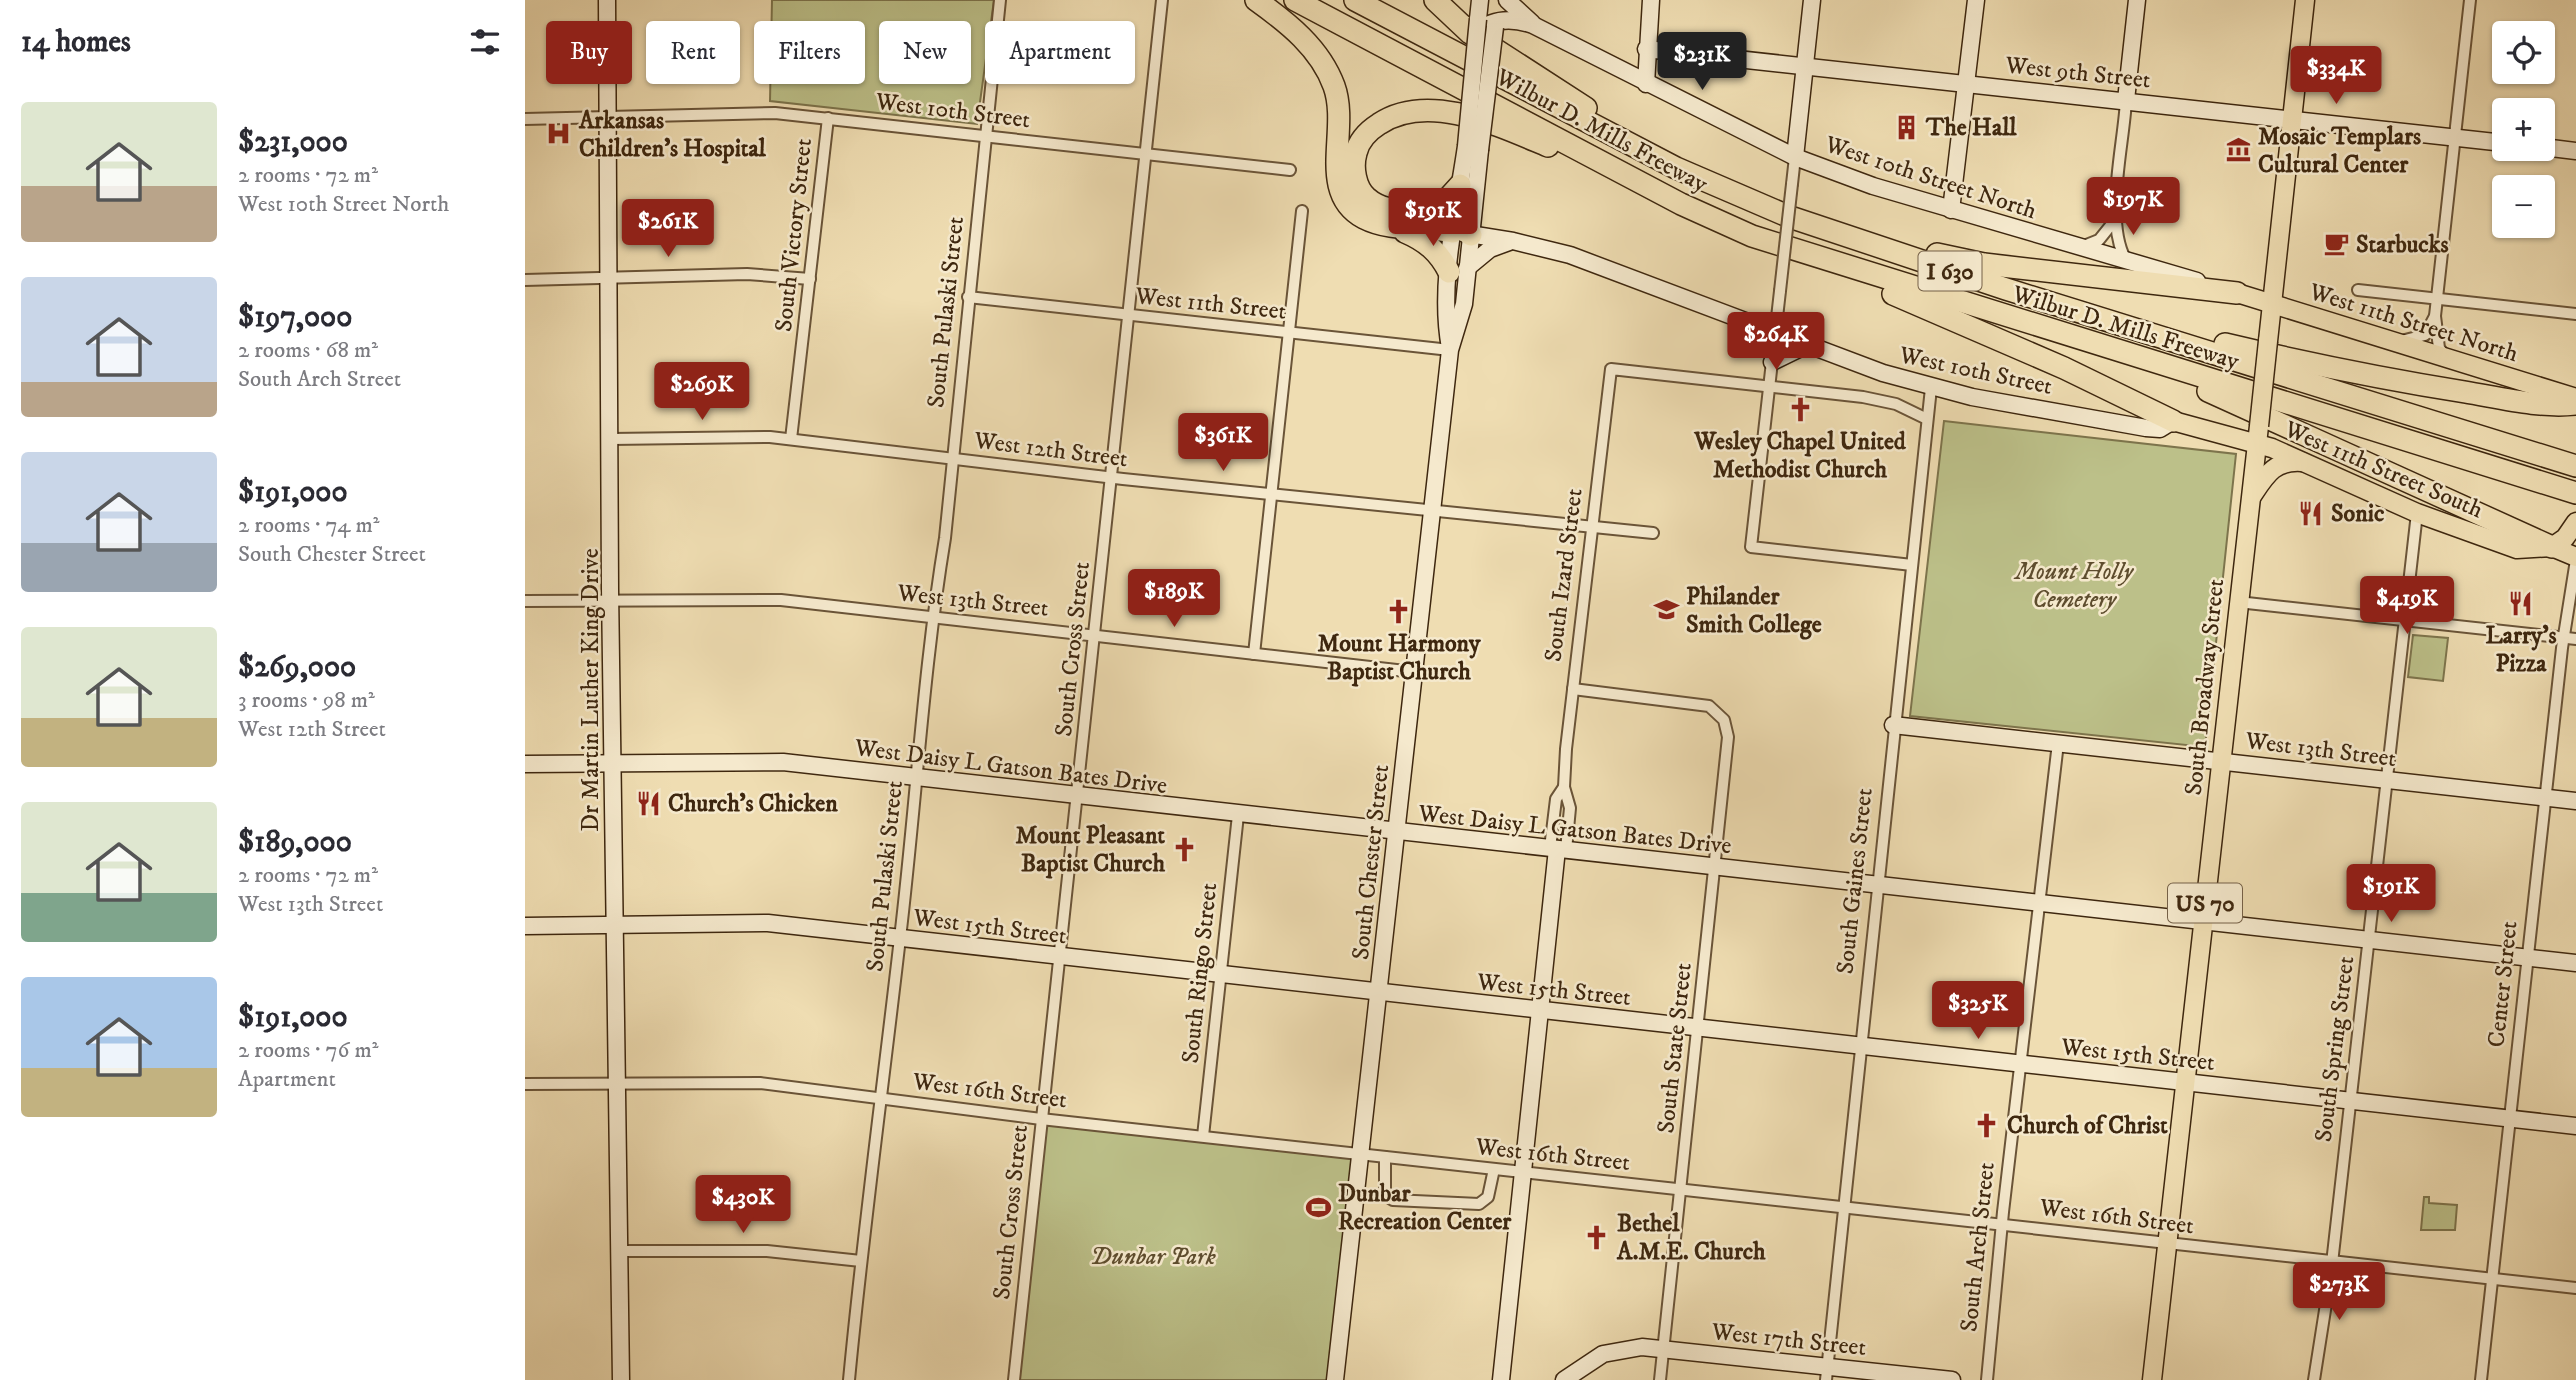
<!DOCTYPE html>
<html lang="en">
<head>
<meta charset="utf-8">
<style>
	:root { --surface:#fff; --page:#f2f2f3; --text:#2b2b33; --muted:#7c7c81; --accent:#8f2418 }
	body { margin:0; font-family:"IM FELL DW Pica",serif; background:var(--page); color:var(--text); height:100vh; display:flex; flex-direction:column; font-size:26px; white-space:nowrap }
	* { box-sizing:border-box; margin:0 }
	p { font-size:23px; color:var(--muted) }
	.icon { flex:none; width:38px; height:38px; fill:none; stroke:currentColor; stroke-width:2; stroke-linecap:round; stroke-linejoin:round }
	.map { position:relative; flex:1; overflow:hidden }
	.panel { display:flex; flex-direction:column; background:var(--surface); width:525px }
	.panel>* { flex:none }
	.guide { position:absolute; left:21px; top:21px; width:665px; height:63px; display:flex; gap:14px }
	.tools { position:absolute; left:1967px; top:21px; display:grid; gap:14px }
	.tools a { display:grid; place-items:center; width:63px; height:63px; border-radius:7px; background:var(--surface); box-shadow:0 2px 5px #0004; font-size:35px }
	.price { position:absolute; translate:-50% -60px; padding:0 16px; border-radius:7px; background:var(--accent); color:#fff; font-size:23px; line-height:46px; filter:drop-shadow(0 2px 4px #0008) }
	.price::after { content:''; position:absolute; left:50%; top:42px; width:21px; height:16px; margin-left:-10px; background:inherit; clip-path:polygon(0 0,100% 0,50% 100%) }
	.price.selected { background:#222; color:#fff }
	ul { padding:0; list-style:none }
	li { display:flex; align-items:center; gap:21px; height:175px; padding:0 21px }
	li span { display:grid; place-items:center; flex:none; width:196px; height:140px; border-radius:7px; color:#555 }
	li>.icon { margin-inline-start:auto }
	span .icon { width:84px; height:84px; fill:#fffc; stroke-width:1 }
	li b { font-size:30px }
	h2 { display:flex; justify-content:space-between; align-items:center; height:84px; padding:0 21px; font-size:30px }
	.tag { padding:0 24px; border-radius:7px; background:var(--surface); box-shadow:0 2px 5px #0004; font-size:24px; line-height:63px }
	.tag.selected { background:var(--accent); color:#fff }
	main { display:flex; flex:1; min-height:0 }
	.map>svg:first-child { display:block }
	.green { fill:#bcc089; stroke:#7d744c; stroke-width:2 }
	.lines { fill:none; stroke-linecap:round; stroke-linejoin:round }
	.street-casing { stroke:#6a5438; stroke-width:14 }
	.secondary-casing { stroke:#3e270f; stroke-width:19 }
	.primary-casing { stroke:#3e270f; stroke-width:21 }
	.highway-casing { stroke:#3e270f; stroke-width:24 }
	.street { stroke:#f5e9cd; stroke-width:10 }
	.secondary { stroke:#f5e9cd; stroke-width:16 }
	.primary { stroke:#efddb2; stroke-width:18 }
	.highway { stroke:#efddb2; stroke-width:21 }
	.street-bridge-casing { stroke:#6a5438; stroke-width:14; stroke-linecap:butt }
	.secondary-bridge-casing { stroke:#3e270f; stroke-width:19; stroke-linecap:butt }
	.primary-bridge-casing { stroke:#3e270f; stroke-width:21; stroke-linecap:butt }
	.street-bridge { stroke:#f5e9cd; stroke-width:10 }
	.secondary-bridge { stroke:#f5e9cd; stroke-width:16 }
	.primary-bridge { stroke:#efddb2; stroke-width:18 }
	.labels { text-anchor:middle; stroke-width:5; stroke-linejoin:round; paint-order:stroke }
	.shield { fill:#f5e9cd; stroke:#756148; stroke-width:2 }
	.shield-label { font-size:23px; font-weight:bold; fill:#3e270f }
	.street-label { font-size:24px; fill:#3e270f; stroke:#f5e9cd }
	.poi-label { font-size:24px; font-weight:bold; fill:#3e270f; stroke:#f5e9cd; text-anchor:start }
	.park-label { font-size:24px; font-style:italic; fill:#5e4d2e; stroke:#f5e9cd }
</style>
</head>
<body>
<main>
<section class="panel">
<h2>14 homes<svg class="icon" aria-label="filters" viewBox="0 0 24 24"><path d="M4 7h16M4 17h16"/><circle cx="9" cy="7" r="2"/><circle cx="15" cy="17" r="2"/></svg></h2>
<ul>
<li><span style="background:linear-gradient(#dfe7d0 60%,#b9a48a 0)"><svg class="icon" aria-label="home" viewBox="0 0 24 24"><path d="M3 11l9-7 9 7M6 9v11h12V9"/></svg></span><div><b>$231,000</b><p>2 rooms · 72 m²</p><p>West 10th Street North</p></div></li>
<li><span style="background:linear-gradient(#c9d6e8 75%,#b9a48a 0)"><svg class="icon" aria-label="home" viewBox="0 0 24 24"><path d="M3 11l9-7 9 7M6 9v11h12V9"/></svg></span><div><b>$197,000</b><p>2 rooms · 68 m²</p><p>South Arch Street</p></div></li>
<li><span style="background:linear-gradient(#c9d6e8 65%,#9aa5b1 0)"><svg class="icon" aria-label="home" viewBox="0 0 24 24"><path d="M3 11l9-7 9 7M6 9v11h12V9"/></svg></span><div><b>$191,000</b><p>2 rooms · 74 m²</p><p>South Chester Street</p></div></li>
<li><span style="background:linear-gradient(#dfe7d0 65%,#c2b280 0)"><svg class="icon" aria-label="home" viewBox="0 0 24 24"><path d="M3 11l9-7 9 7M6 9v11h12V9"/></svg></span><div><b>$269,000</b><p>3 rooms · 98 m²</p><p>West 12th Street</p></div></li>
<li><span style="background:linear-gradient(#dfe7d0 65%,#7fa58c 0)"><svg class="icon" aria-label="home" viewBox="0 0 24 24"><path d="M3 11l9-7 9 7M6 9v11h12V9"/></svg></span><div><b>$189,000</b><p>2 rooms · 72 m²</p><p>West 13th Street</p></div></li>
<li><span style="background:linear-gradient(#a9c7e8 65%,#c2b280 0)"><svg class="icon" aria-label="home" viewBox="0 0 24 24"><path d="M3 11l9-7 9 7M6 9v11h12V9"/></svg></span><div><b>$191,000</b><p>2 rooms · 76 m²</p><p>Apartment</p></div></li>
</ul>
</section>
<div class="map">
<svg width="2051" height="1380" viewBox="0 0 2051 1380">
	<rect width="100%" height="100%" fill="#efddb2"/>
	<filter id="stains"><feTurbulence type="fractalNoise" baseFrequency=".00286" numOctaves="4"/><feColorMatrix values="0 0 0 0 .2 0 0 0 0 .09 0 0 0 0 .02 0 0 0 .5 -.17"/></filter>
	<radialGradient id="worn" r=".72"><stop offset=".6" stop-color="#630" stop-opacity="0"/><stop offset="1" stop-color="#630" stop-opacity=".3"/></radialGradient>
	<g class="green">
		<polygon points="247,0 469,0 452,124 245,101"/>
		<polygon points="1419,421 1711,454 1680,747 1385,716"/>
		<polygon points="1888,635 1923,638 1918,681 1883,677"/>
		<polygon points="516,1119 836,1153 811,1380 489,1380"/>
		<polygon points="1899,1197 1904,1197 1904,1203 1932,1205 1930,1230 1896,1230"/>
	</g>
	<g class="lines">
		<defs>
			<g id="street">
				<path d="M1601 100C1599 145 1578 223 1602 262"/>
				<polyline points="0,119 250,113 765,170"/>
				<polyline points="1267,184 1270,157"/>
				<polyline points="1559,246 1574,240 1590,220"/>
				<polyline points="0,280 222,274 285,279"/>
				<polyline points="1833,290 2051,314"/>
				<polyline points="1255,291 1226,547 1387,565"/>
				<polyline points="443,297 925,350"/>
				<polyline points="1910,316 1914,348 1920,356"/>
				<polyline points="1880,340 1900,335 1910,316 1945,0"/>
				<polyline points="86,439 245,437 598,479 1128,533"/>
				<polyline points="266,439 303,118"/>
				<polyline points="0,601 256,600 889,672"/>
				<polyline points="1713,602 2051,639"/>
				<polyline points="729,654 777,211"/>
				<polyline points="1048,689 1184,706 1199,720 1203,737 1135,1380"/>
				<polyline points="1025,848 1031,799 1039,787"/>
				<polyline points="1041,850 1045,808 1039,787 1041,749 1086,369 1338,397 1371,404 1402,419"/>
				<polyline points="0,1084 235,1083 516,1119 2051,1288"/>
				<polyline points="678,1136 713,815"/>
				<polyline points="860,1157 860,1195 868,1200 954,1204 963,1197 969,1169"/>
				<polyline points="93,1251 242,1251 336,1261"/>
				<path d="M324 1380C338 1232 358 1086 375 938 391 805 398 671 420 538L475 0"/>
				<polyline points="489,1380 637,0"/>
				<polyline points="1301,1380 1406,388"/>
				<polyline points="1462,1380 1478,1212 1533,743"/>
				<polyline points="1789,1380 1806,1272 1892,513"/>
				<polyline points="1956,1380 2037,648 2051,560"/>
			</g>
			<g id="secondary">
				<polyline points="82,0 85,589 96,1380"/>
				<polyline points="982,0 1007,23"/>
				<polyline points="953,19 955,0"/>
				<path d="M952 32C968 18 988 18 1008 25L1270 157 1348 186 1672 281"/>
				<polyline points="1121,49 1979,143"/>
				<polyline points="1121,84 1126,0"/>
				<polyline points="1601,100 1612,0"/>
				<polyline points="2018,147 2051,151"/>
				<polyline points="1270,157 1287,0"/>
				<polyline points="1426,210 1451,0"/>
				<polyline points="938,233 988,241 1045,255 1358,373 1447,397 1621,428 1635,429 1648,421"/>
				<polyline points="942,268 965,249 984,242"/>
				<path d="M925 348C913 283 932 210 941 146"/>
				<polyline points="1247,362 1282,345"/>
				<polyline points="1368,725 2051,801"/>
				<polyline points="0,764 258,762 2051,963"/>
				<polyline points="0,926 243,923 2051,1126"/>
				<polyline points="810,1380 925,350 939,304 955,150"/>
				<polyline points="976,1380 1032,849"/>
				<polyline points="1039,1380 1078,1354 1117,1347 1427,1380"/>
			</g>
			<g id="primary">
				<polyline points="1712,293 2051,398"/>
				<polyline points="1743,341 1780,0"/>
				<polyline points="1648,421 1747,448 1892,513 1992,549 2027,547 2051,557"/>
				<path d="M1727 496C1741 475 1749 460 1777 462"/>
				<polyline points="2027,547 2040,538 2051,522"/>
				<polyline points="1627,1380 1734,426"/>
			</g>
			<g id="highway">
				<path d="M731 0C763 23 795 48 809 86 825 130 791 192 839 218 866 232 899 226 928 232"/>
				<polyline points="770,0 1156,204 1227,236 2051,493"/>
				<polyline points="830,0 1151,168 1265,217 1481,289 2051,466"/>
				<polyline points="910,0 945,33 1061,108"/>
				<polyline points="901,212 915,207 935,185"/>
				<path d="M880 232C901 241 914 252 924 272"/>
				<path d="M946 235C937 229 929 221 919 217 894 207 863 217 842 198 830 188 827 167 831 153 834 140 843 131 854 124 903 91 975 126 1023 146"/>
				<polyline points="1412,254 1459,264 1712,293"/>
				<polyline points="1368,294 1539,368 1648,421"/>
				<path d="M1700 344C1780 363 1859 379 1940 392 1976 398 2015 408 2051 404"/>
				<polyline points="1683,391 2027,547"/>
			</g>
		</defs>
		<use href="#street" class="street-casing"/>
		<use href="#secondary" class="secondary-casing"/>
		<use href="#primary" class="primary-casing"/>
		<use href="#highway" class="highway-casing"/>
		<use href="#street" class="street"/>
		<use href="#secondary" class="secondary"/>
		<use href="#primary" class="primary"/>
		<use href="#highway" class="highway"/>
		<defs>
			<polyline id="street-bridge" points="1255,291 1267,184"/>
			<g id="secondary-bridge">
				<polyline points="941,146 953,19"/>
				<polyline points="955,150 970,27"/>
			</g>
			<polyline id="primary-bridge" points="1734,426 1743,341"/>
		</defs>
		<use href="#street-bridge" class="street-bridge-casing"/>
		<use href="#secondary-bridge" class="secondary-bridge-casing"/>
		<use href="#primary-bridge" class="primary-bridge-casing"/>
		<use href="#street-bridge" class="street-bridge"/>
		<use href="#secondary-bridge" class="secondary-bridge"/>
		<use href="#primary-bridge" class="primary-bridge"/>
	</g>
	<defs>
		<symbol id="building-bare" viewBox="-9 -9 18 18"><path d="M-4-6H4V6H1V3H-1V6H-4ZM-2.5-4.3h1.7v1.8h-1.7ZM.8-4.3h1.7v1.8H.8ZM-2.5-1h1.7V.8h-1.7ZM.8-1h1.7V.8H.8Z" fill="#8f2418" stroke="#f5e9cd" stroke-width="2.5" paint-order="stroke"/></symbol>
		<symbol id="hospital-bare" viewBox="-9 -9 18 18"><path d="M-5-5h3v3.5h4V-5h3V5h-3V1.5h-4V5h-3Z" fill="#8f2418" stroke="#f5e9cd" stroke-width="2.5" paint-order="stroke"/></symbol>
		<symbol id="museum-bare" viewBox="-9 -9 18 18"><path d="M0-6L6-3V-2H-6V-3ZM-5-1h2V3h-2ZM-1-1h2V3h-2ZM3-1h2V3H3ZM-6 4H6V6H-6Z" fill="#8f2418" stroke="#f5e9cd" stroke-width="2.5" paint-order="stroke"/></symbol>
		<symbol id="cafe-bare" viewBox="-9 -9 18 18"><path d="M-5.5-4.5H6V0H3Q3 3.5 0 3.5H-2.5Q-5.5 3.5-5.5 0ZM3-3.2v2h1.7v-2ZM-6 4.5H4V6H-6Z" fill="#8f2418" stroke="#f5e9cd" stroke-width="2.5" paint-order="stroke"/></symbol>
		<symbol id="church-bare" viewBox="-9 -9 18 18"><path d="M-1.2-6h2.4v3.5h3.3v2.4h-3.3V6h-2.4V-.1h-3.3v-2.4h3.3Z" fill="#8f2418" stroke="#f5e9cd" stroke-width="2.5" paint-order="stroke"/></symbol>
		<symbol id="restaurant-bare" viewBox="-9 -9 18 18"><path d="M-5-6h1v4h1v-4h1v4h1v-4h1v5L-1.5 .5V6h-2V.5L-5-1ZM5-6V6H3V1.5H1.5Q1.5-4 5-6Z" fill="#8f2418" stroke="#f5e9cd" stroke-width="2.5" paint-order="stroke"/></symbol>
		<symbol id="university-bare" viewBox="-9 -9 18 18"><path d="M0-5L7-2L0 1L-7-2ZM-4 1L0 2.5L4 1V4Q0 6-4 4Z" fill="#8f2418" stroke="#f5e9cd" stroke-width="2.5" paint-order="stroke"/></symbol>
		<symbol id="stadium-bare" viewBox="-9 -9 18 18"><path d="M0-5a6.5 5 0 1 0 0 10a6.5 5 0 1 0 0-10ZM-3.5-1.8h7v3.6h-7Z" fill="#8f2418" stroke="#f5e9cd" stroke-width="2.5" paint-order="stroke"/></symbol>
	</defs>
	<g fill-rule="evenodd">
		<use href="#building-bare" x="1364" y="110" width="35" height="35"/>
		<use href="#hospital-bare" x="16" y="116" width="35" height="35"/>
		<use href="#museum-bare" x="1696" y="132" width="35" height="35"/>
		<use href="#cafe-bare" x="1794" y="226" width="35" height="35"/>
		<use href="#church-bare" x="1258" y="392" width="35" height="35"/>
		<use href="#restaurant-bare" x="1768" y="496" width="35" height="35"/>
		<use href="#restaurant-bare" x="1978" y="586" width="35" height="35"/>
		<use href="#university-bare" x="1124" y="592" width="35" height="35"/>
		<use href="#church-bare" x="856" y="594" width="35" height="35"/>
		<use href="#restaurant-bare" x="106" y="786" width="35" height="35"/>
		<use href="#church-bare" x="642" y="832" width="35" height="35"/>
		<use href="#church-bare" x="1444" y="1108" width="35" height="35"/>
		<use href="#stadium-bare" x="776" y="1190" width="35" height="35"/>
		<use href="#church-bare" x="1054" y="1220" width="35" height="35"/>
	</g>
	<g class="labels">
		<g class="shield">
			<rect x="1393.5" y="251.5" width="63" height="39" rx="5"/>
			<rect x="1643" y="883.5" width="74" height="39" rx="5"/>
		</g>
		<g class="shield-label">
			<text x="1425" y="279">I 630</text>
			<text x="1680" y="911">US 70</text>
		</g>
		<g class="street-label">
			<text transform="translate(1553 72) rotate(6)" y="8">West 9th Street</text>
			<text transform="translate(428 110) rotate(7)" y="8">West 10th Street</text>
			<text transform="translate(1077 130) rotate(28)" y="8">Wilbur D. Mills Freeway</text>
			<text transform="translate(1406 177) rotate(18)" y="8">West 10th Street North</text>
			<text transform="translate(268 235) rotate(-84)" y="8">South Victory Street</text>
			<text transform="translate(686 303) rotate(6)" y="8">West 11th Street</text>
			<text transform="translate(420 312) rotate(-84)" y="8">South Pulaski Street</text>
			<text transform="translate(1889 322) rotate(17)" y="8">West 11th Street North</text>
			<text transform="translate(1601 327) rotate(17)" y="8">Wilbur D. Mills Freeway</text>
			<text transform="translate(1451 370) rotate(12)" y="8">West 10th Street</text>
			<text transform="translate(526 449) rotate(7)" y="8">West 12th Street</text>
			<text transform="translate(1859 469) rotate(23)" y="8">West 11th Street South</text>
			<text transform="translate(1038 575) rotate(-83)" y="8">South Izard Street</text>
			<text transform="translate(448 600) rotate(6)" y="8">West 13th Street</text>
			<text transform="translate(547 649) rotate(-84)" y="8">South Cross Street</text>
			<text transform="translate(1679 687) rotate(-84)" y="8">South Broadway Street</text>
			<text transform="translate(65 690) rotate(-90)" y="8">Dr Martin Luther King Drive</text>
			<text transform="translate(1796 749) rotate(7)" y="8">West 13th Street</text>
			<text transform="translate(486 766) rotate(7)" y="8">West Daisy L Gatson Bates Drive</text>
			<text transform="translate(1050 829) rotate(6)" y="8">West Daisy L Gatson Bates Drive</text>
			<text transform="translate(845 862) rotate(-84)" y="8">South Chester Street</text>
			<text transform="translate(359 876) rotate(-84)" y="8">South Pulaski Street</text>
			<text transform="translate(1329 881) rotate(-84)" y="8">South Gaines Street</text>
			<text transform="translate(465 926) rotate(7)" y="8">West 15th Street</text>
			<text transform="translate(674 973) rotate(-84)" y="8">South Ringo Street</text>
			<text transform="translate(1977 984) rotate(-84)" y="8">Center Street</text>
			<text transform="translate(1029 989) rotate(6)" y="8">West 15th Street</text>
			<text transform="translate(1149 1048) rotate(-84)" y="8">South State Street</text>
			<text transform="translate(1809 1049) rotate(-83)" y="8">South Spring Street</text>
			<text transform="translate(1613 1054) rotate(6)" y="8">West 15th Street</text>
			<text transform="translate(465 1090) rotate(7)" y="8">West 16th Street</text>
			<text transform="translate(1028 1154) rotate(6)" y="8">West 16th Street</text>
			<text transform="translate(485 1212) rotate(-84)" y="8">South Cross Street</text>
			<text transform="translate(1592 1216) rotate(7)" y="8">West 16th Street</text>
			<text transform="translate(1452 1247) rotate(-84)" y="8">South Arch Street</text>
			<text transform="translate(1264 1339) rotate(6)" y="8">West 17th Street</text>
		</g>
		<g class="poi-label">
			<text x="54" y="128">Arkansas<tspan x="54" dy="28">Children's Hospital</tspan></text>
			<text x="1401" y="135">The Hall</text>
			<text x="1733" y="144">Mosaic Templars<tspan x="1733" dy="28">Cultural Center</tspan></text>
			<text x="1831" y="252">Starbucks</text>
			<text x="1275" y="449" text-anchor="middle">Wesley Chapel United<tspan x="1275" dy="28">Methodist Church</tspan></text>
			<text x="1806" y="521">Sonic</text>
			<text x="1161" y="604">Philander<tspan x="1161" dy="28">Smith College</tspan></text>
			<text x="1996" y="643" text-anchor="middle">Larry's<tspan x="1996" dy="28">Pizza</tspan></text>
			<text x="874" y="651" text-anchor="middle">Mount Harmony<tspan x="874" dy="28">Baptist Church</tspan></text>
			<text x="143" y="811">Church's Chicken</text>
			<text x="640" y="843" text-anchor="end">Mount Pleasant<tspan x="640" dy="28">Baptist Church</tspan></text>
			<text x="1482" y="1133">Church of Christ</text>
			<text x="813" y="1201">Dunbar<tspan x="813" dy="28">Recreation Center</tspan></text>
			<text x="1092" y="1231">Bethel<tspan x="1092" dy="28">A.M.E. Church</tspan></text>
		</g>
		<g class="park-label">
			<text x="1549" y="579">Mount Holly<tspan x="1549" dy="28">Cemetery</tspan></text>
			<text x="628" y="1264">Dunbar Park</text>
		</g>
	</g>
	<rect width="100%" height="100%" filter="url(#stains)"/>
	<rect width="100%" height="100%" fill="url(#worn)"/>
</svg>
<div class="tools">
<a><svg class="icon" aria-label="locate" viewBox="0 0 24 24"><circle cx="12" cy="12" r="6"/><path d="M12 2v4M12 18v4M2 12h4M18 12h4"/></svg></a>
<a>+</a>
<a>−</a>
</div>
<b class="price selected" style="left:1177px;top:92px">$231K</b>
<b class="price" style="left:1811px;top:106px">$334K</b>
<b class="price" style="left:1608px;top:237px">$197K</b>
<b class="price" style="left:908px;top:248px">$191K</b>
<b class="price" style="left:143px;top:259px">$261K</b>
<b class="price" style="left:1251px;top:372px">$264K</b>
<b class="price" style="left:177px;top:422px">$269K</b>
<b class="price" style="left:698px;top:473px">$361K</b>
<b class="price" style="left:649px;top:629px">$189K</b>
<b class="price" style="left:1882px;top:636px">$419K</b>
<b class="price" style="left:1866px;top:924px">$191K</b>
<b class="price" style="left:1453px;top:1041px">$325K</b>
<b class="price" style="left:218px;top:1235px">$430K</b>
<b class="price" style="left:1814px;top:1322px">$273K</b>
<div class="guide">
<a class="tag selected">Buy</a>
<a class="tag">Rent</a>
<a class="tag">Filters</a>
<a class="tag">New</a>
<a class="tag">Apartment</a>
</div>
</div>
</main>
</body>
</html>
